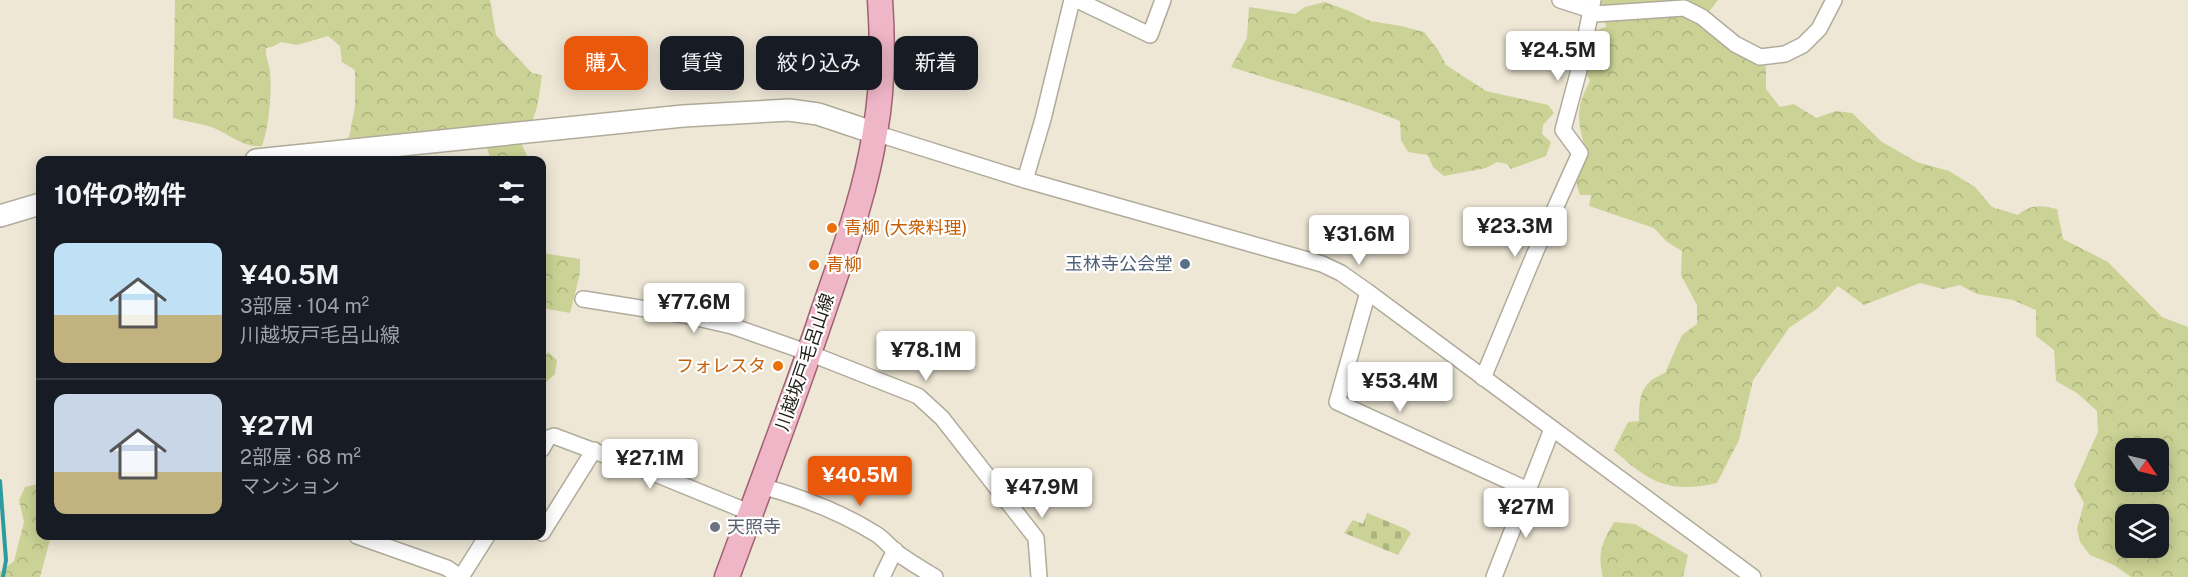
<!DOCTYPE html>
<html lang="ja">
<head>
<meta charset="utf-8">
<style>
	:root { --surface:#171b24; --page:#242831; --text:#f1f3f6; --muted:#9ea1a6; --line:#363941; --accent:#ea580c }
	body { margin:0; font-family:"Public Sans","Noto Sans JP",sans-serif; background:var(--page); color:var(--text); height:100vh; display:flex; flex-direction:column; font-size:22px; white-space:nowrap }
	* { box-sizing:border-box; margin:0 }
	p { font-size:20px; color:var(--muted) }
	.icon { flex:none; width:33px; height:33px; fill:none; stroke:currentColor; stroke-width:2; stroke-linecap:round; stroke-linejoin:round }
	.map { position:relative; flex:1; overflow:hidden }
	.details { position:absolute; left:36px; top:156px; width:510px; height:384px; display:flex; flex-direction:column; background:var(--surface); border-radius:12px; box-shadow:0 3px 15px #0003 }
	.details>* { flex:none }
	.hud { position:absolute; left:564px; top:36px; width:570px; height:54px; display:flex; gap:12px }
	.needle { width:39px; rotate:124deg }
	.controls { position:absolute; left:2115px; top:438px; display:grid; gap:12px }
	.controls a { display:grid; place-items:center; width:54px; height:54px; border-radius:12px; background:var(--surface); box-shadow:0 3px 15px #0003; font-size:30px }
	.price { position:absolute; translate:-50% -51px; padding:0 14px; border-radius:6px; background:#fff; color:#222; font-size:20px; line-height:39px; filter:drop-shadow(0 2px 3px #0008) }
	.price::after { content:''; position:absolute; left:50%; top:36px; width:18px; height:14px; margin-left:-9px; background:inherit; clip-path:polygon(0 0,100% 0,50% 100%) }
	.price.selected { background:var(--accent); color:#fff }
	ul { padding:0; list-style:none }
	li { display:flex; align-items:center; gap:18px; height:150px; padding:0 18px }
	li+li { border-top:2px solid var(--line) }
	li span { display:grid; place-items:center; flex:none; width:168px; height:120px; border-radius:12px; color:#555 }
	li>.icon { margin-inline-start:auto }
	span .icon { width:72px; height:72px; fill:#fffc; stroke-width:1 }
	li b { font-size:26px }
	h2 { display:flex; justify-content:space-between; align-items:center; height:72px; padding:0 18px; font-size:26px }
	.pill { padding:0 21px; border-radius:12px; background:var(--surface); box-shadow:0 3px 15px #0003; font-size:21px; line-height:54px }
	.pill.selected { background:var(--accent); color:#fff }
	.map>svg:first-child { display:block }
	.forest { fill:url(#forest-crowns); fill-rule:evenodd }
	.cemetery { fill:url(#cemetery-stones) }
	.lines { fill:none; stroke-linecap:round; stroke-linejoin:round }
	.stream { stroke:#2e9c9f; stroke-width:4 }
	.street-casing { stroke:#b1ab9b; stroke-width:18 }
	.secondary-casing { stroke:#b1ab9b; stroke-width:24 }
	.primary-casing { stroke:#9f6272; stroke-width:27 }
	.street { stroke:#fff; stroke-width:15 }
	.secondary { stroke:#fff; stroke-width:21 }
	.primary { stroke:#efb6c7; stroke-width:24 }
	.food-dot { fill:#e8710a; stroke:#fff; stroke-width:2 }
	.service-dot { fill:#5c6f8a; stroke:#fff; stroke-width:2 }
	.worship-dot { fill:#6b7280; stroke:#fff; stroke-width:2 }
	.labels { text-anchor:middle; stroke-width:4.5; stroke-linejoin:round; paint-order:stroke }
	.food-label { font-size:18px; fill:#c56008; stroke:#fff; text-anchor:start }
	.service-label { font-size:18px; fill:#4e5e75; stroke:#fff; text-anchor:end }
	.street-label { font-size:18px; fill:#201e18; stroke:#fff }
	.worship-label { font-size:18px; fill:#5b616d; stroke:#fff; text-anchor:start }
</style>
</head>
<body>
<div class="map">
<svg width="2188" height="577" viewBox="0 0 2188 577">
	<defs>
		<pattern id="forest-crowns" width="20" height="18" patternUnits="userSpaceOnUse" patternTransform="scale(1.5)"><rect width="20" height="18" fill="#cad295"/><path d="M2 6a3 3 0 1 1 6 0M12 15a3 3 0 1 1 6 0" fill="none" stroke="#adb480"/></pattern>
		<pattern id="cemetery-stones" width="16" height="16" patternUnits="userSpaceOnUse" patternTransform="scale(1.5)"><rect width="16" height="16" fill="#cad295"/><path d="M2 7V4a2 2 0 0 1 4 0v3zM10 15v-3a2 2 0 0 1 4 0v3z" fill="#adb480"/></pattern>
	</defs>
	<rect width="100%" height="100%" fill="#eee7d6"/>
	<g class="forest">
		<path d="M175 0H490L496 35 532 73 542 75C538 105 537 116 521 143L529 160H491L486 145H338L349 137 355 107V70L342 62 340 46 328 36 297 45 281 42 274 46 266 48C265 56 269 63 270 71 272 93 269 126 262 146 244 148 230 135 214 128 201 123 186 122 173 118Z"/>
		<path d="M1601 0H1718L1708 13 1722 22 1726 45 1766 67V89L1780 107 1794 104 1816 118 1836 111 1852 113 1882 142 1917 162 1949 171 1975 187 1992 207 2018 215C2030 204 2043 205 2057 209L2063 239 2108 262 2162 317 2188 327V577H2131L2114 565 2090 555 2080 542 2077 529 2084 503 2074 485 2098 432 2097 411 2077 393 2056 381 2054 350 2036 336V310L2013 300 1977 294 1960 285 1943 289 1920 283 1864 305 1838 286 1818 308 1789 328 1753 380 1739 440 1717 483C1669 494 1648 482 1614 450L1628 422 1639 421C1639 397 1640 383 1665 373L1682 335 1697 324V305L1681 275 1682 251 1667 242 1654 228 1589 206 1591 195H1580C1573 178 1576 167 1586 152 1578 121 1574 111 1590 81L1585 70 1592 32 1606 27ZM2126 448H2158V482H2126ZM2126 514H2158V548H2126Z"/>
		<path d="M1325 2 1349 11 1370 21 1401 26 1424 32 1438 50 1446 65 1486 91 1548 105 1554 113 1543 125 1542 134 1551 142 1546 156 1511 169 1507 164 1497 162 1486 168 1444 176 1433 167 1428 155 1408 152 1401 140 1400 121C1345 98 1288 86 1231 67L1247 38 1249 7 1295 14 1305 7Z"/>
		<polygon points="542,253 580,259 580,273 570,313 542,308"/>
		<polygon points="548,352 557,360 555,374 545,383 545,398 542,402 542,362"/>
		<polygon points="40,479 40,536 51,536 40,577 0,577 0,572 14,561 24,522 19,500 25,487 38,484"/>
		<path d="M1614 522 1635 524 1688 555 1683 577H1603C1597 553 1602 543 1614 522Z"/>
	</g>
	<polygon class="cemetery" points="1367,513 1406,529 1411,533 1398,555 1344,533 1353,520 1363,524"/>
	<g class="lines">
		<polyline class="stream" points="0,481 6,560 3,577"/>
		<defs>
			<g id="street">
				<polyline points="1077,0 1150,35 1163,0"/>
				<polyline points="1560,0 1591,10 1595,14 1684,8 1702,17 1735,44 1760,57 1785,54 1803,45 1819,29 1834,0"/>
				<polyline points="875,133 1025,180 1322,264 1341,273 1368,292 1753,577"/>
				<polyline points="1025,180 1043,119 1072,0"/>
				<polyline points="1368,292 1337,402 1528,490"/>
				<polyline points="583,299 684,315 732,326 809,353 918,396 942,418 1036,538 1039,577"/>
				<polyline points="1483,378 1535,253 1580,153 1563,130 1579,70 1593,0"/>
				<polyline points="542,449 548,438 554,436 658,475 751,513"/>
				<path d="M761 486C801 497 841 512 876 534 884 539 889 546 896 552 908 561 922 569 935 577"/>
				<polyline points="542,533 594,450"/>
				<polyline points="357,536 447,568 460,577"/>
				<polyline points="461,577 487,536"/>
				<polyline points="882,577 895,550"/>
				<polyline points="1494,577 1552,429"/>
			</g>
			<g id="secondary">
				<polyline points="256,160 683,116 789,110 818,114 875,133"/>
				<polyline points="0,216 40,204"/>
			</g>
			<path id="primary" d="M727 577C758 493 790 409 819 324 840 261 865 198 875 132 883 89 883 44 880 0"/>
		</defs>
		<use href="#street" class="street-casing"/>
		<use href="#secondary" class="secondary-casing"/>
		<use href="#primary" class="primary-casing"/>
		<use href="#street" class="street"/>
		<use href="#secondary" class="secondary"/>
		<use href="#primary" class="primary"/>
	</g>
	<g class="food-dot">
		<circle cx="832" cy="228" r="6"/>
		<circle cx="814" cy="265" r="6"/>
		<circle cx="778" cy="366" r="6"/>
	</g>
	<circle class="service-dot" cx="1185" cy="264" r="6"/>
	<circle class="worship-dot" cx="715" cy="527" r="6"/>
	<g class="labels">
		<g class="food-label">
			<text x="844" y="234">青柳 (大衆料理)</text>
			<text x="826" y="271">青柳</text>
			<text x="766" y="372" text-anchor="end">フォレスタ</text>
		</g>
		<g class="service-label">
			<text x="1173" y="270">玉林寺公会堂</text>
		</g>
		<g class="street-label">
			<text transform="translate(805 362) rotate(-71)" y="6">川越坂戸毛呂山線</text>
		</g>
		<g class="worship-label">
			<text x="727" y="533">天照寺</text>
		</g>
	</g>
</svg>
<div class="controls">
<a><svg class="needle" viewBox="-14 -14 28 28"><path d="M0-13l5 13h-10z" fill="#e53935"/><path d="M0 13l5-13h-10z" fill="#9ea1a6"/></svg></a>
<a><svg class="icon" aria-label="layers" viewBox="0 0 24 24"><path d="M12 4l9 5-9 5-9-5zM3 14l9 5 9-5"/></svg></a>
</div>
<b class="price" style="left:1558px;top:82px">¥24.5M</b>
<b class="price" style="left:1515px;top:258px">¥23.3M</b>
<b class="price" style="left:1359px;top:266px">¥31.6M</b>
<b class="price" style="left:694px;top:334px">¥77.6M</b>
<b class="price" style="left:926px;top:382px">¥78.1M</b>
<b class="price" style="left:1400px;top:413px">¥53.4M</b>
<b class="price" style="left:650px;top:490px">¥27.1M</b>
<b class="price selected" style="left:860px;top:507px">¥40.5M</b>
<b class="price" style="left:1042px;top:519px">¥47.9M</b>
<b class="price" style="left:1526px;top:539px">¥27M</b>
<div class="hud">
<a class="pill selected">購入</a>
<a class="pill">賃貸</a>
<a class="pill">絞り込み</a>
<a class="pill">新着</a>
</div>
<section class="details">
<h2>10件の物件<svg class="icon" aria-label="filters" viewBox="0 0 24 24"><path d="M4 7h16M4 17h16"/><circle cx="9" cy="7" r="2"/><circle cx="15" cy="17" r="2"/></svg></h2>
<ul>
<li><span style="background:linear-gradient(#bfe0f5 60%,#c2b280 0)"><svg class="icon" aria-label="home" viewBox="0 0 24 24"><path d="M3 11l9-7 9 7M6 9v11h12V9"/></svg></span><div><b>¥40.5M</b><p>3部屋 · 104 m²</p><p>川越坂戸毛呂山線</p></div></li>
<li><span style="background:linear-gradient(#c9d6e8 65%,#c2b280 0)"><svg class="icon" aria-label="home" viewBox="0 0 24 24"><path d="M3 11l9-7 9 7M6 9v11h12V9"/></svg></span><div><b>¥27M</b><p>2部屋 · 68 m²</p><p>マンション</p></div></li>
</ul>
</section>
</div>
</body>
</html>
